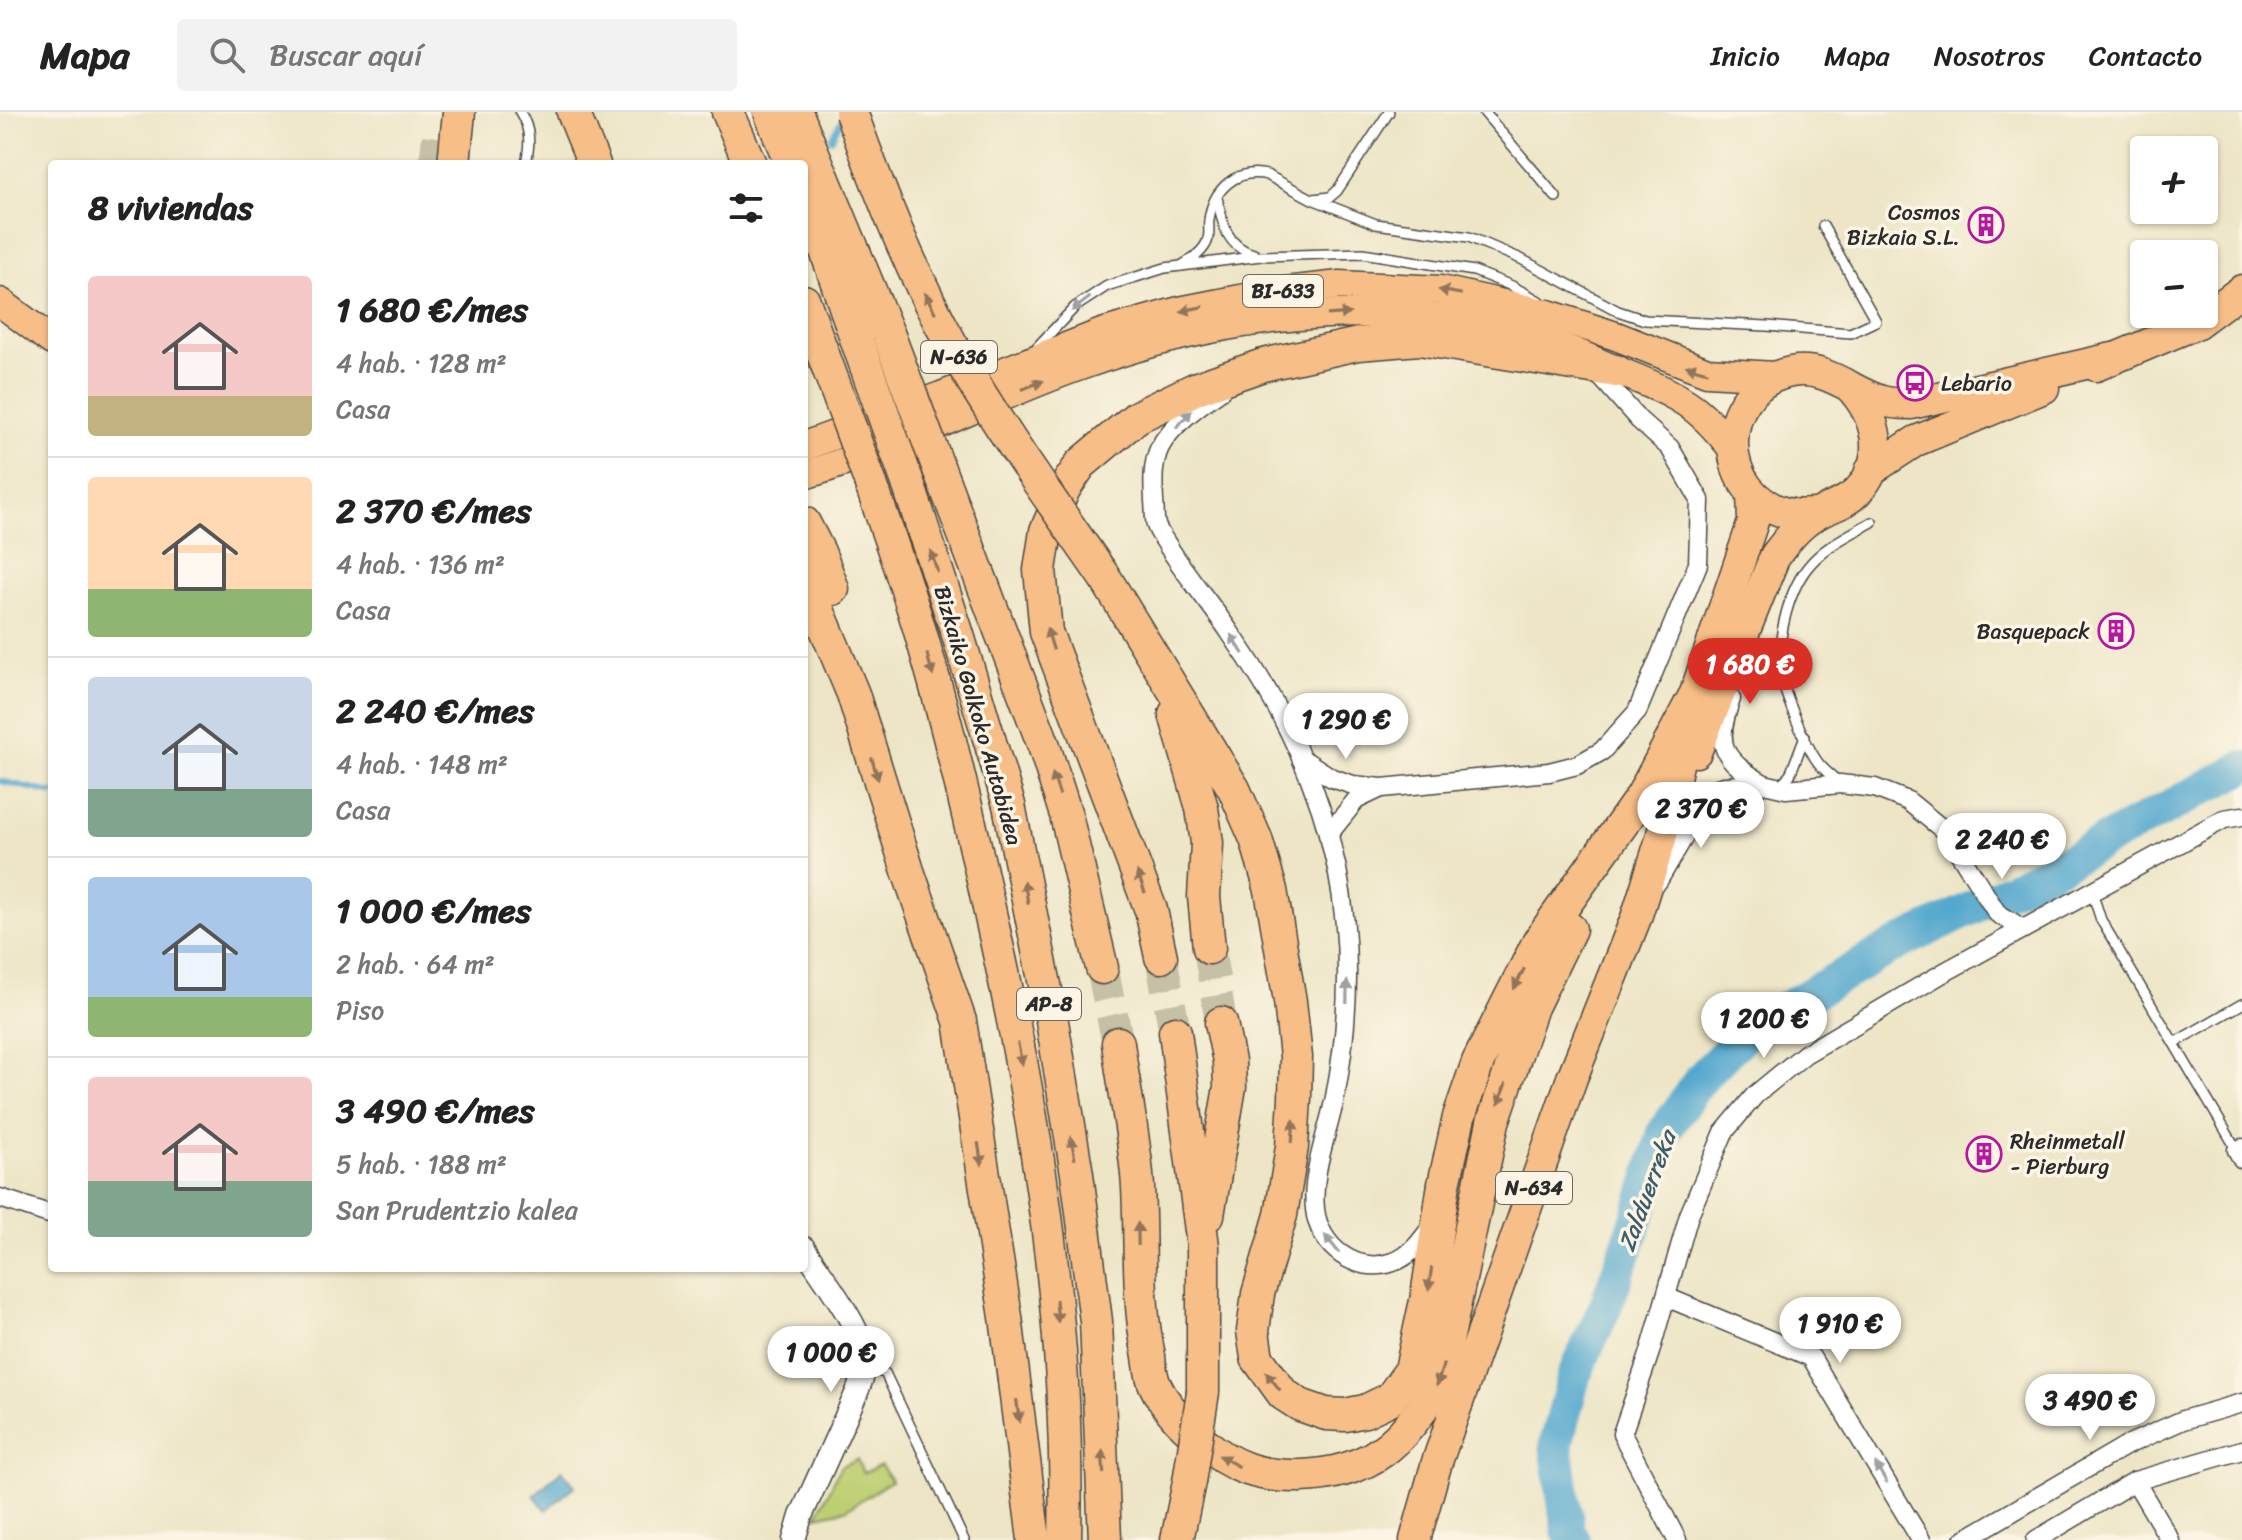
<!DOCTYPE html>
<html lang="es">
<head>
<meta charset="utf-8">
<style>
	:root { --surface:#fff; --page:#f2f2f2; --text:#222; --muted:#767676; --line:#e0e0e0; --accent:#d93025 }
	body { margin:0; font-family:Sriracha,sans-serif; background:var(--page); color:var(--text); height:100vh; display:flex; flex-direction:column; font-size:30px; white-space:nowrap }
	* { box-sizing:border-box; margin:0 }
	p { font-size:26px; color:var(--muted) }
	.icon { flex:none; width:44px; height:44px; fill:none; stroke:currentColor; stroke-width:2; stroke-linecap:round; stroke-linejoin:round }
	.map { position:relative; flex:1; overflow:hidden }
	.drawer { position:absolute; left:48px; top:48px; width:760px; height:1112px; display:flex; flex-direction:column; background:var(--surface); border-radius:8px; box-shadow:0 2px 6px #0004 }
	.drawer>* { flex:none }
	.buttons { position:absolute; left:2130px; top:24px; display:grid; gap:16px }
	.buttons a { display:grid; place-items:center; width:88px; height:88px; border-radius:8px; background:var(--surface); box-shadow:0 2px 6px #0004; font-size:40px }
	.price { position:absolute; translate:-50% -68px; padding:0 18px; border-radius:28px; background:#fff; color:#222; font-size:26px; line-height:52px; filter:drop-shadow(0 2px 4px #0008) }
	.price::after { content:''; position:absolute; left:50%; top:48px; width:24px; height:18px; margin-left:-12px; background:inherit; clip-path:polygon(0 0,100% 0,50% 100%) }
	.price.active { background:var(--accent); color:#fff }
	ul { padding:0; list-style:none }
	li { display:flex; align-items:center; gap:24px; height:200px; padding:0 40px }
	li+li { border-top:2px solid var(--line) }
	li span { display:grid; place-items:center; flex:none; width:224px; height:160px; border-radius:8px; color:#555 }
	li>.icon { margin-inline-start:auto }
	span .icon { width:96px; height:96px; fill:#fffc; stroke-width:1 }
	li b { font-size:34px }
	h2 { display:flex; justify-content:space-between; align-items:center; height:96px; padding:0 40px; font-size:34px }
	header { display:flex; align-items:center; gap:48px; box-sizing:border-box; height:112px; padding:0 40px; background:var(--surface); border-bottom:2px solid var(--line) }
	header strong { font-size:38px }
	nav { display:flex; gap:44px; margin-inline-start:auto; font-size:28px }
	.search { width:560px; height:72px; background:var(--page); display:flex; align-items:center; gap:20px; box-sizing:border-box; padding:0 28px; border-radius:8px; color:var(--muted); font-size:30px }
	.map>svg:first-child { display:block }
	.green { fill:#becf72; stroke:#747d4e; stroke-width:2 }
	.water { fill:#52a7ce; stroke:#3e697c; stroke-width:2 }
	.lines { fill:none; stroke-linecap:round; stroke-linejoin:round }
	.stream { stroke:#52a7ce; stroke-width:6 }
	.river { stroke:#52a7ce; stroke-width:34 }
	.motorway-tunnel { stroke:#c6c0a7; stroke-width:32; stroke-dasharray:32 16; stroke-linecap:butt }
	.service-casing { stroke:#484742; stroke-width:12 }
	.minor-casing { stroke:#484742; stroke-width:21 }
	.tertiary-casing { stroke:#484742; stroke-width:25 }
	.primary-casing { stroke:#484742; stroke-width:31 }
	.trunk-casing { stroke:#484742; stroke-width:33 }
	.motorway-casing { stroke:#484742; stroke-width:35 }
	.service { stroke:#fff; stroke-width:9 }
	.minor { stroke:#fff; stroke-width:18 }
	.tertiary { stroke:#fff; stroke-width:22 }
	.primary { stroke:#f7be88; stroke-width:28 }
	.trunk { stroke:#f7be88; stroke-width:30 }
	.motorway { stroke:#f7be88; stroke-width:32 }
	.motorway-bridge-casing { stroke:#484742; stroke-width:35; stroke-linecap:butt }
	.motorway-bridge { stroke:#f7be88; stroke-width:32 }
	.oneway { fill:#91745a }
	.oneway2 { fill:#a0a0a0 }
	.labels { text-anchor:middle; stroke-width:7; stroke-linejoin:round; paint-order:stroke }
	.shield { fill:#fcf5e5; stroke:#6a6863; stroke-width:2 }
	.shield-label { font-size:20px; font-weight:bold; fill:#2b2b2b }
	.poi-label { font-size:22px; fill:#2b2b2b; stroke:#fcf5e5; text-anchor:end }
	.street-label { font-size:22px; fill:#2b2b2b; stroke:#fcf5e5 }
	.water-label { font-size:24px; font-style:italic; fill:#3b5d6c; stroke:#fcf5e5 }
</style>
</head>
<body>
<header>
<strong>Mapa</strong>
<div class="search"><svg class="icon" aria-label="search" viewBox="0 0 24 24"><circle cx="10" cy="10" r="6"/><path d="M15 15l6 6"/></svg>Buscar aquí</div>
<nav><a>Inicio</a><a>Mapa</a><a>Nosotros</a><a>Contacto</a></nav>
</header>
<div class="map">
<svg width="2242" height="1428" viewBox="0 0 2242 1428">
	<rect width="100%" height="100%" fill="#fcf5e5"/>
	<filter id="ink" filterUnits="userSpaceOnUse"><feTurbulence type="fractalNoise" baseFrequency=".0125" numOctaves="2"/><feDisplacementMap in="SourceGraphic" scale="16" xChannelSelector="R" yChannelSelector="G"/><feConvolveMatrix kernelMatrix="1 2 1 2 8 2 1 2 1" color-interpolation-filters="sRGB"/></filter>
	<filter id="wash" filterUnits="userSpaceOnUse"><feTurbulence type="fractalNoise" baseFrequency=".006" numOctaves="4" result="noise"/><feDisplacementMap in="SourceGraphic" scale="32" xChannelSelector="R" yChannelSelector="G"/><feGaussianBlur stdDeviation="1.8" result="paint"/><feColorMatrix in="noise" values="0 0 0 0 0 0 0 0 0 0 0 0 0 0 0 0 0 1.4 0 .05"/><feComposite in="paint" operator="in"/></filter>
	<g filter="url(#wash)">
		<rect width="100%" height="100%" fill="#ede5c6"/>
		<polygon class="green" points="857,1347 863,1361 881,1353 891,1369 845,1398 817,1404 841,1354"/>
		<polygon class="water" points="562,1358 575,1374 546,1398 534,1383"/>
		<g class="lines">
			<g class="stream">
				<polyline points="831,27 841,9"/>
				<polyline points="0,669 52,681"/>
			</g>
			<polyline class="river" points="1574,1428 1568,1418 1556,1332 1574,1264 1606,1193 1642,1094 1664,1020 1701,966 1751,916 1892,835 2060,753 2242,656"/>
		</g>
	</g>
	<g filter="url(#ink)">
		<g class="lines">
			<g class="motorway-tunnel">
				<polyline points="435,52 438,25"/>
				<polyline points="1209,836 1221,911"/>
				<polyline points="1161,845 1175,920"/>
				<polyline points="1102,856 1118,931"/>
			</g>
			<defs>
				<g id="service">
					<path d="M520 0C531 18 530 32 526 52"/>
					<polyline points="1484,0 1556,85"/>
					<path d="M1217 85C1222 110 1226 135 1254 142"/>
					<polyline points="1313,87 1330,85 1337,79 1389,0"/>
					<path d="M1181 154C1191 148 1205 139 1208 127 1210 121 1208 114 1209 108 1213 77 1236 56 1267 63L1312 87 1376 112 1469 125 1521 147 1618 199 1645 208 1767 214 1850 221 1876 209 1823 114"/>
					<polyline points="1037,235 1075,195 1107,174 1165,156 1261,144 1363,141 1474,159 1512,174 1539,189"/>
					<path d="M1839 670C1833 665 1826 660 1820 653 1808 639 1784 582 1781 563 1776 531 1787 482 1807 456 1823 435 1849 423 1872 410"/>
					<polyline points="1778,675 1790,663 1805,624"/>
					<polyline points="2092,780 2101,808 2237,1038"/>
					<polyline points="2174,931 2242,892"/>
					<polyline points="866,1256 885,1261 964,1428"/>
				</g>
				<g id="minor">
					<path d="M1221 278C1201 292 1171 313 1160 335 1152 351 1153 372 1154 389 1155 396 1154 405 1156 413 1158 420 1164 427 1168 434 1187 465 1211 492 1231 522 1281 593 1319 672 1337 757 1352 832 1349 911 1335 985 1328 1021 1311 1060 1315 1097 1319 1135 1356 1163 1393 1150 1410 1145 1422 1128 1432 1114"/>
					<path d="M1731 587C1714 634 1722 647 1764 672"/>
					<polyline points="1301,646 1332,666 1353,673 1382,676 1549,660 1577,653 1602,639 1637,600 1698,452 1700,388 1670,336 1639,308 1594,257"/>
					<polyline points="1328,723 1356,688 1379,677"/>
					<polyline points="1658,769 1682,728 1701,686 1712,678 1724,674 1764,672 1786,677 1840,672 1875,676 1908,689 1946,720 1997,801 2023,817"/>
					<polyline points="2242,1036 2237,1038 2242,1047"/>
					<polyline points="0,1086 52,1103"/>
					<polyline points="1666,1185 1811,1245 1921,1428"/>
					<polyline points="2135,1369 2170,1428"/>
					<polyline points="1677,1428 1622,1322 1650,1240 1689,1103 1724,1020 1755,983 1805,942 1943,861 2224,707 2242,704"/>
					<polyline points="1964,1428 2127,1333 2183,1308 2242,1291"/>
					<polyline points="2036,1428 2135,1369 2242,1338"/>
				</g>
				<path id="tertiary" d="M794 1428 801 1404 857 1280C862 1267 868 1252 864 1238 855 1207 822 1164 804 1136"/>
				<g id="primary">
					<polyline points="0,190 52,229"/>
					<polyline points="804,334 941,284 1102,221 1179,199 1276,180 1340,173 1441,178 1548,202 1616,224 1707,260 1775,264"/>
					<path d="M804 363C899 335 987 287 1080 254 1243 195 1435 175 1595 249 1631 266 1674 277 1703 304 1714 314 1723 325 1732 336"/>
				</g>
				<g id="trunk">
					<polyline points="2096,254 2196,212 2242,178"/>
					<polyline points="1870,359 1916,329 2044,276"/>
					<path d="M1817 402C1809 402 1800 403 1792 402 1714 388 1713 275 1791 260 1826 253 1851 280 1882 289 1892 292 1902 292 1912 292L2112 246"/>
					<path d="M1696 640 1775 444C1787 428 1798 414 1814 404 1828 395 1844 393 1857 380 1889 346 1877 304 1849 274"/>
					<polyline points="1415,1428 1437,1350 1572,966 1636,806 1661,727 1693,587 1753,410 1752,381"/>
				</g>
				<g id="motorway">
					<polyline points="573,0 594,52"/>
					<polyline points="728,0 750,52"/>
					<polyline points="770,0 791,52"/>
					<polyline points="796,0 889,224"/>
					<polyline points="454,52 459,0"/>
					<polyline points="804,84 823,130 858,232"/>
					<polyline points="804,189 823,242"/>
					<polyline points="939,357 1044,634 1066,703 1102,856"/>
					<polyline points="908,371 958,523 1009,693 1051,903 1077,1062 1096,1209 1105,1428"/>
					<path d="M871 372C889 425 909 479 924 533 951 624 972 717 992 810 1038 1013 1070 1219 1065 1428"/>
					<polyline points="804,411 819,440 833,477"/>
					<polyline points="804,455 818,498 853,582 908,759 960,909 1006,1205 1034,1428"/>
					<polyline points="1107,469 1234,677 1256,727 1271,778 1290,889 1296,945 1295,986 1292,1035 1281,1103 1258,1182 1253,1219 1257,1246 1283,1282 1300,1293 1326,1302 1345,1303 1365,1299 1390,1287 1411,1258 1427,1184 1444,1072 1459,1005 1478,950 1539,829 1642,684 1693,587"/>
					<polyline points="1175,602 1202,696 1207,731 1204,785 1209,836"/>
					<polyline points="1161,845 1151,798 1046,520 1040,458 1046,419 1064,377 1081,352 1137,305 1197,276 1263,253 1358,232 1419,227 1616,259"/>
					<polyline points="1175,920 1203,1134 1203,1280"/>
					<path d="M1118 931C1124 978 1135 1027 1138 1075 1141 1131 1137 1188 1149 1244 1150 1253 1151 1265 1155 1273 1165 1295 1184 1313 1201 1328 1231 1356 1260 1365 1301 1364 1370 1362 1404 1330 1438 1272L1493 1010 1532 895 1570 817"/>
					<polyline points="1208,1103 1230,975 1229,949 1221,911"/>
					<polyline points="1177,1428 1189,1370"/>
				</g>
			</defs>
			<use href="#service" class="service-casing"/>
			<use href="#minor" class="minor-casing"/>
			<use href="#tertiary" class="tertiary-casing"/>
			<use href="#primary" class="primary-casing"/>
			<use href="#trunk" class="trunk-casing"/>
			<use href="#motorway" class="motorway-casing"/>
			<use href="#service" class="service"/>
			<use href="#minor" class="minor"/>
			<use href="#tertiary" class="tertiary"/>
			<use href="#primary" class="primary"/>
			<use href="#trunk" class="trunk"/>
			<use href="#motorway" class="motorway"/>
			<defs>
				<g id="motorway-bridge">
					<path d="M851 0C880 81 911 160 953 235 998 316 1054 392 1107 469"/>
					<polyline points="889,224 939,357"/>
					<polyline points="858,232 908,371"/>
					<polyline points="823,242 871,372"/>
					<polyline points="1189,1370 1203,1280"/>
				</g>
			</defs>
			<use href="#motorway-bridge" class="motorway-bridge-casing"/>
			<use href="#motorway-bridge" class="motorway-bridge"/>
		</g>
		<defs><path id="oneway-solid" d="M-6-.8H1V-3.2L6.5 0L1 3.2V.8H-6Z" transform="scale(2)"/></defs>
		<g class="oneway">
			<use href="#oneway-solid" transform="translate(1450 180) rotate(-169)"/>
			<use href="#oneway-solid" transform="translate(930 191) rotate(-118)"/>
			<use href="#oneway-solid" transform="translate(1192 197) rotate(168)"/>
			<use href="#oneway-solid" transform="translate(1339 202) rotate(-4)"/>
			<use href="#oneway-solid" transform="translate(1697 257) rotate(-164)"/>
			<use href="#oneway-solid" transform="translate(1033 273) rotate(-22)"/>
			<use href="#oneway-solid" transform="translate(934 449) rotate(-108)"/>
			<use href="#oneway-solid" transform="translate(1050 527) rotate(-107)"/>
			<use href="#oneway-solid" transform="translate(930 553) rotate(75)"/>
			<use href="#oneway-solid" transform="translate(875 657) rotate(73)"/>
			<use href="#oneway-solid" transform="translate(1056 672) rotate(-108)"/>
			<use href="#oneway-solid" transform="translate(1141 770) rotate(-110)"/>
			<use href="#oneway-solid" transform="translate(1026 780) rotate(-101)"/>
			<use href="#oneway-solid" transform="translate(1519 867) rotate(117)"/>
			<use href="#oneway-solid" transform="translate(1020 942) rotate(79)"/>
			<use href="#oneway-solid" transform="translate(1502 982) rotate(109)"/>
			<use href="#oneway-solid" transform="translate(1293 1019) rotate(-86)"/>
			<use href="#oneway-solid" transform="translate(1073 1036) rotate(-99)"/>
			<use href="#oneway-solid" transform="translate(980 1042) rotate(81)"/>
			<use href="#oneway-solid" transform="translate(1138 1122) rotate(-91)"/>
			<use href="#oneway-solid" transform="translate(1430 1167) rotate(98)"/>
			<use href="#oneway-solid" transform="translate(1057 1199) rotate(85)"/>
			<use href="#oneway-solid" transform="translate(1440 1263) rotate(107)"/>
			<use href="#oneway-solid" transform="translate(1273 1269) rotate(-127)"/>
			<use href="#oneway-solid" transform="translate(1018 1299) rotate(83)"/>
			<use href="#oneway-solid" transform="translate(1229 1349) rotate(-151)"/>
			<use href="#oneway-solid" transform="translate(1103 1350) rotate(-93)"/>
		</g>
		<g class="oneway2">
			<use href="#oneway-solid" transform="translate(1081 192) rotate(143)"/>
			<use href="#oneway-solid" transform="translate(1184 307) rotate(-48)"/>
			<use href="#oneway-solid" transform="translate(1237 532) rotate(-122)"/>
			<use href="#oneway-solid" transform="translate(1347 880) rotate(-89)"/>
			<use href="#oneway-solid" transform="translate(1332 1132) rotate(-129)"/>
			<use href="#oneway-solid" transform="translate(1881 1361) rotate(-121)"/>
		</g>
	</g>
	<defs>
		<symbol id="building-ring" viewBox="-11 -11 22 22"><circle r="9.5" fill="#fcf5e5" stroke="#b5179e" stroke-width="1.5"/><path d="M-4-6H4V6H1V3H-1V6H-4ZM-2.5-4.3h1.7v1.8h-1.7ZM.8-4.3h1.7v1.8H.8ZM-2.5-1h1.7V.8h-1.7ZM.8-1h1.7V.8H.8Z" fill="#b5179e"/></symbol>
		<symbol id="bus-ring" viewBox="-11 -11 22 22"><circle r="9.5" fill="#fcf5e5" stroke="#b5179e" stroke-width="1.5"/><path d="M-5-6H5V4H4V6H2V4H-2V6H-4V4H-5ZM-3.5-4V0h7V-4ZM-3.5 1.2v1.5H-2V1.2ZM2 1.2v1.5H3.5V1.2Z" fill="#b5179e"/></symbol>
	</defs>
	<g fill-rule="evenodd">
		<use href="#building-ring" x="1966" y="93" width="40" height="40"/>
		<use href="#bus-ring" x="1895" y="251" width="40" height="40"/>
		<use href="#building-ring" x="2096" y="499" width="40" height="40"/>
		<use href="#building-ring" x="1964" y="1022" width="40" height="40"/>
	</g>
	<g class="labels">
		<g class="shield">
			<rect x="1243" y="163" width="80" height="32" rx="6"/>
			<rect x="921" y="229" width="76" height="32" rx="6"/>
			<rect x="1017" y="876" width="64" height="32" rx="6"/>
			<rect x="1496" y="1060" width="76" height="32" rx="6"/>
		</g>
		<g class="shield-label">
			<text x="1283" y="186">BI-633</text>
			<text x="959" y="252">N-636</text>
			<text x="1049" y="899">AP-8</text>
			<text x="1534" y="1083">N-634</text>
		</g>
		<g class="poi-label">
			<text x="1960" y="108">Cosmos<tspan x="1960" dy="25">Bizkaia S.L.</tspan></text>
			<text x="1941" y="279" text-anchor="start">Lebario</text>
			<text x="2090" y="527">Basquepack</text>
			<text x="2010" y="1037" text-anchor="start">Rheinmetall<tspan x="2010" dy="25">- Pierburg</tspan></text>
		</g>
		<g class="street-label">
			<text transform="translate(979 603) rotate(74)" y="8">Bizkaiko Golkoko Autobidea</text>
		</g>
		<g class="water-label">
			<text transform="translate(1647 1079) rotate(-70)" y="8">Zalduerreka</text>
		</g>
	</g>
</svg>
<div class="buttons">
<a>+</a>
<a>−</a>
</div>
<b class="price active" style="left:1750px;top:594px">1 680 €</b>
<b class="price" style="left:1346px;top:649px">1 290 €</b>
<b class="price" style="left:1701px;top:738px">2 370 €</b>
<b class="price" style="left:2002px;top:769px">2 240 €</b>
<b class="price" style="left:1764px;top:948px">1 200 €</b>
<b class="price" style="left:1840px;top:1253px">1 910 €</b>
<b class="price" style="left:831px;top:1282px">1 000 €</b>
<b class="price" style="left:2090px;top:1330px">3 490 €</b>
<section class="drawer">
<h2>8 viviendas<svg class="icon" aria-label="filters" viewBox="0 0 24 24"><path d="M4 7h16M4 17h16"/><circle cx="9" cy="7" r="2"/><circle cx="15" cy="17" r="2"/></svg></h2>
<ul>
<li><span style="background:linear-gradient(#f6c9c9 75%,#c2b280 0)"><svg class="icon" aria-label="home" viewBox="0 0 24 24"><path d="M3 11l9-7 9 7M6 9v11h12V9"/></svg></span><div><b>1 680 €/mes</b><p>4 hab. · 128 m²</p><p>Casa</p></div></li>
<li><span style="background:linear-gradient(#ffd9b3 70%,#8fb573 0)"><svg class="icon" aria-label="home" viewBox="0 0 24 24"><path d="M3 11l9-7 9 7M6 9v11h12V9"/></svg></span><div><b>2 370 €/mes</b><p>4 hab. · 136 m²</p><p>Casa</p></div></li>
<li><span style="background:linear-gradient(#c9d6e8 70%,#7fa58c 0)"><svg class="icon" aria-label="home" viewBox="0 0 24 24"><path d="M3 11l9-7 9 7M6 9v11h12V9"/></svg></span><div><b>2 240 €/mes</b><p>4 hab. · 148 m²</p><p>Casa</p></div></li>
<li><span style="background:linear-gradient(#a9c7e8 75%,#8fb573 0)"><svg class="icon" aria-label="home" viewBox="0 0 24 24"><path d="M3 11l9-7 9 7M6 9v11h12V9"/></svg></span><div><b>1 000 €/mes</b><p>2 hab. · 64 m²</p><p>Piso</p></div></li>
<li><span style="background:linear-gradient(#f6c9c9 65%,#7fa58c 0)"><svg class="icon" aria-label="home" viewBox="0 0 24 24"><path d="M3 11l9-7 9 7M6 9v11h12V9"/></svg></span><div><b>3 490 €/mes</b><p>5 hab. · 188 m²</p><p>San Prudentzio kalea</p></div></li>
</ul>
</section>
</div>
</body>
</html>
